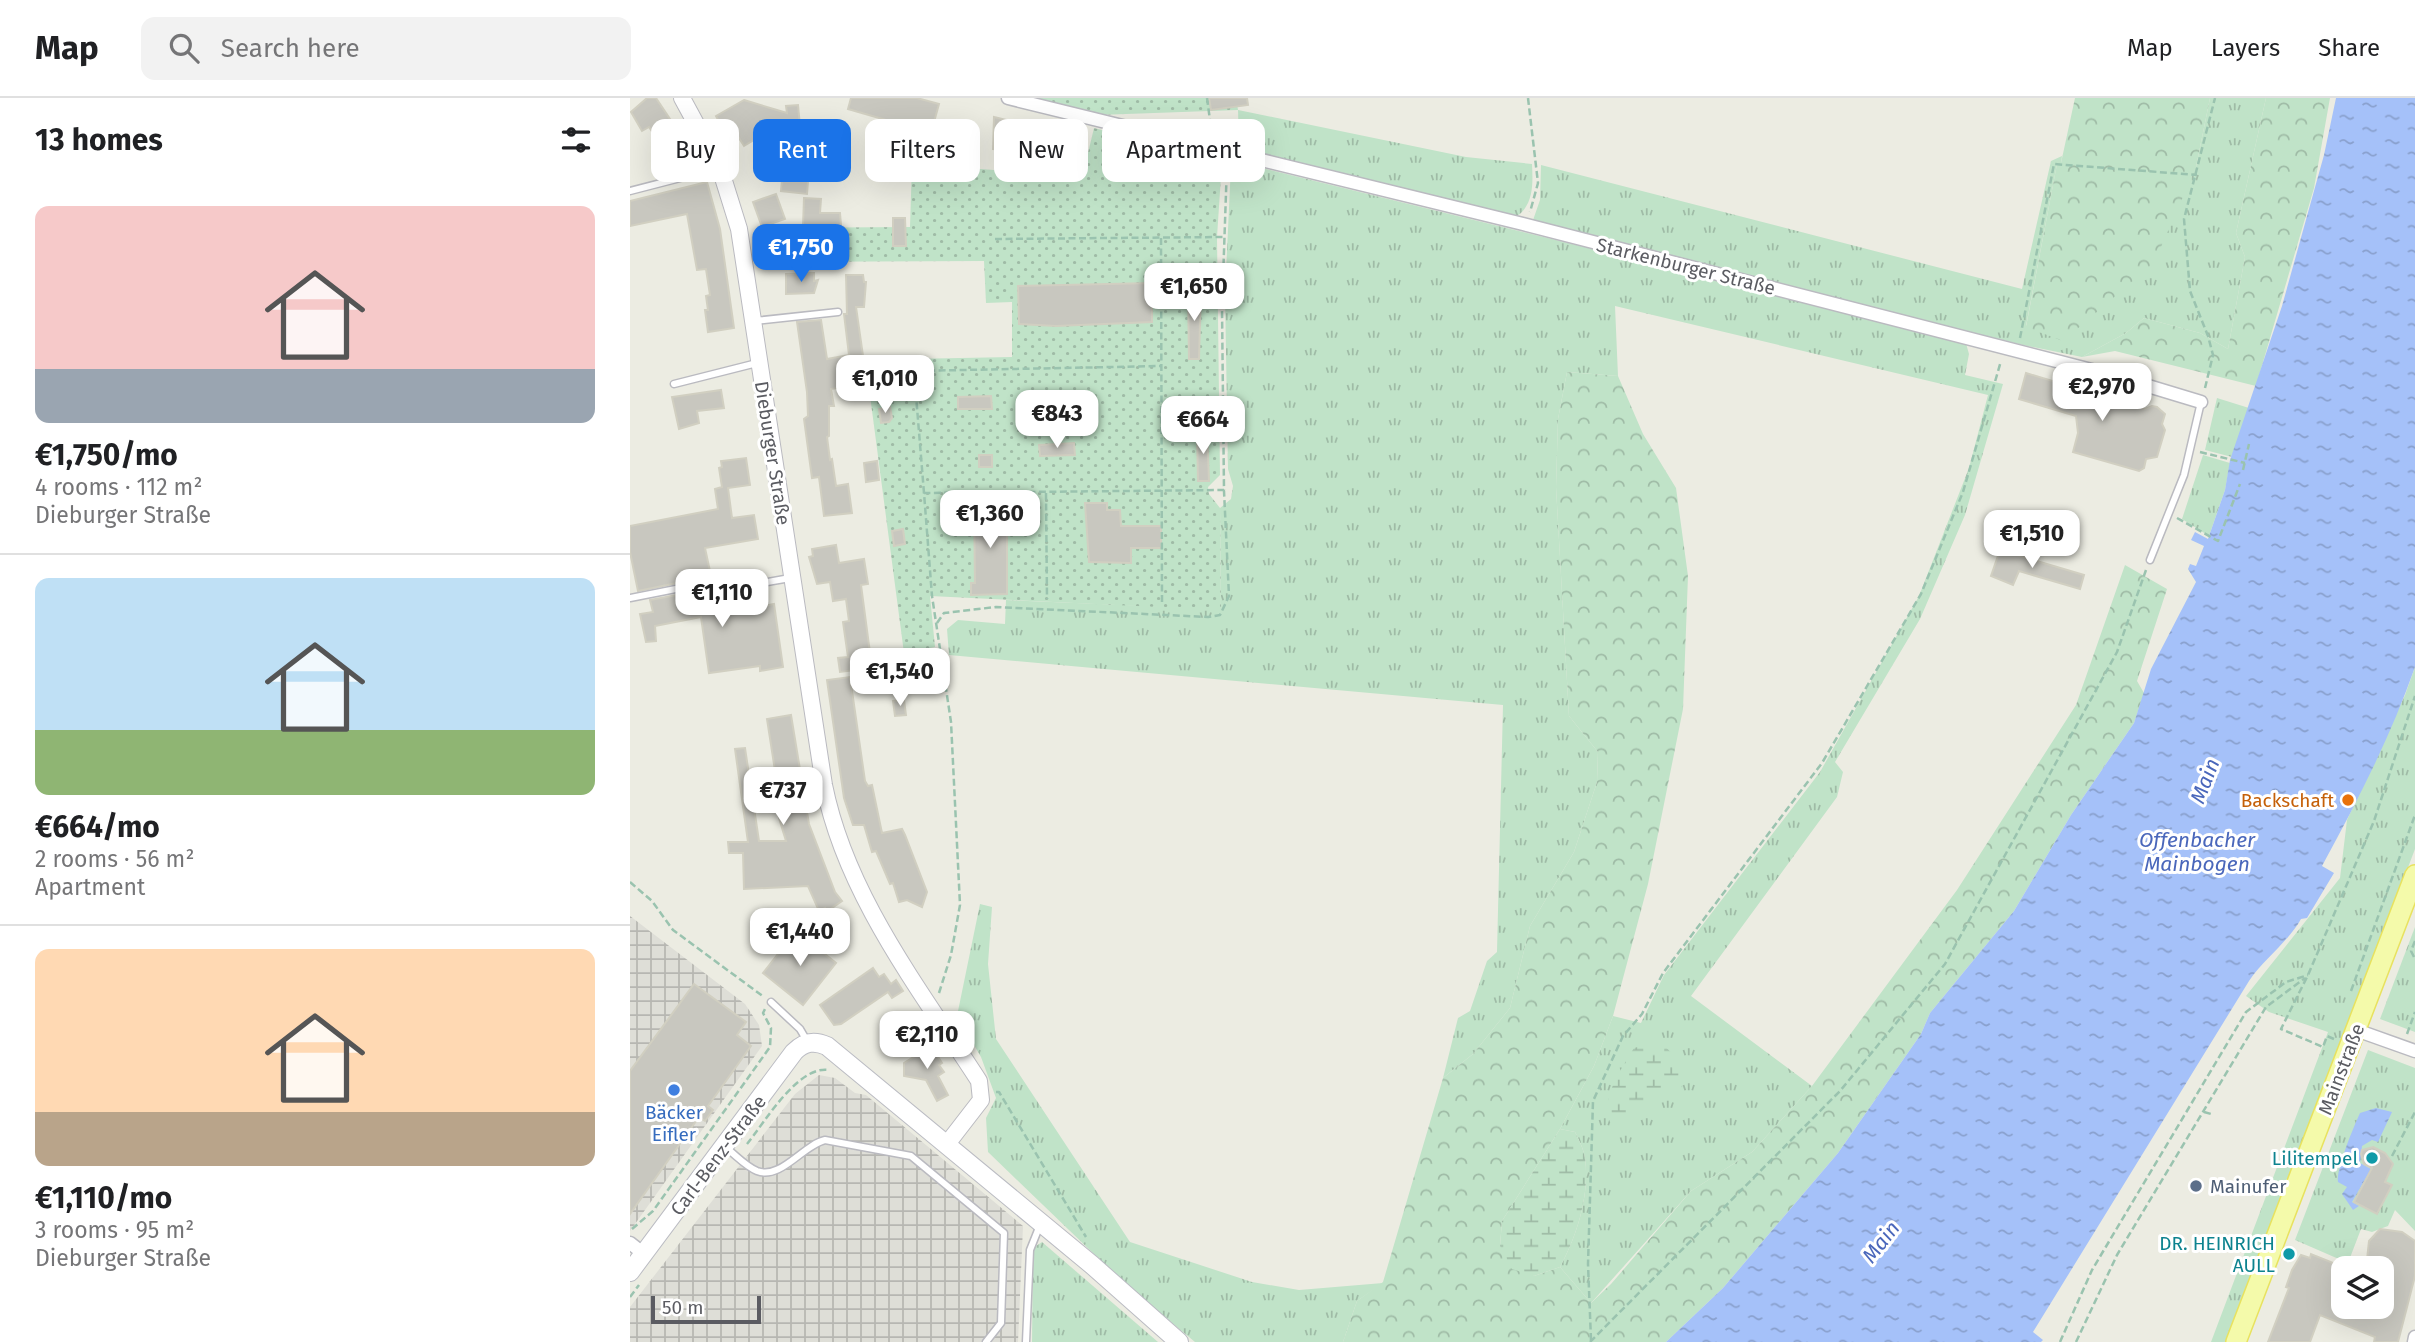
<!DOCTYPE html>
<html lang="en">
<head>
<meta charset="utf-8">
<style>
	:root { --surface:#fff; --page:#f2f2f2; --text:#202124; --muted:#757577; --line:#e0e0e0; --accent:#1a73e8 }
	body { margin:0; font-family:"Fira Sans",sans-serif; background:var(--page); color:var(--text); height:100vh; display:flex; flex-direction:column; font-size:26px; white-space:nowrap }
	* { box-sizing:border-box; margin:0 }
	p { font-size:23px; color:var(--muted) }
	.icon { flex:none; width:38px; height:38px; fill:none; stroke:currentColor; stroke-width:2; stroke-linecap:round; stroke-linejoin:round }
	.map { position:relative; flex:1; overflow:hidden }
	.drawer { display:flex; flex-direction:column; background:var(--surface); width:630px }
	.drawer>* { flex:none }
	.hud { position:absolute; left:21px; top:21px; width:665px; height:63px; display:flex; gap:14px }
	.tools { position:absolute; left:1701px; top:1158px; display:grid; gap:14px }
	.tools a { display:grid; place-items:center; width:63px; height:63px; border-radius:14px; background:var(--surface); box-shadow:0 7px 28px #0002; font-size:35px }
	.scale { position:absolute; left:21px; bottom:18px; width:110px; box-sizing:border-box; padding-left:7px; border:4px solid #5b5c62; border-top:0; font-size:19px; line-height:24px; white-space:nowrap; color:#5b5c62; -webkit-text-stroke:5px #fff; paint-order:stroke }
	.price { position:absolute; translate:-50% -60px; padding:0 16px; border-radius:14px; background:#fff; color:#222; font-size:23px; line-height:46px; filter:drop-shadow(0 2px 4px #0008) }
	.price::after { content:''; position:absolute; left:50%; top:42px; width:21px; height:16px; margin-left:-10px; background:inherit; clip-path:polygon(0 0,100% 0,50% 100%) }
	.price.active { background:var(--accent); color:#fff }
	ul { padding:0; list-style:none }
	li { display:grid; align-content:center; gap:14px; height:371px; padding:0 35px }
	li+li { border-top:2px solid var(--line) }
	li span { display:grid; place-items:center; height:217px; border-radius:14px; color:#555 }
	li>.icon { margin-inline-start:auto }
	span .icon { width:126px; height:126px; fill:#fffc; stroke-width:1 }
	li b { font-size:30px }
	h2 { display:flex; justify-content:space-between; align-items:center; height:84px; padding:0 35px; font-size:30px }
	.pill { padding:0 24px; border-radius:14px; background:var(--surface); box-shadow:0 7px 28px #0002; font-size:24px; line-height:63px }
	.pill.active { background:var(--accent); color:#fff }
	header { display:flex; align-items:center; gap:42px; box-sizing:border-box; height:98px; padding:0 35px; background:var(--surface); border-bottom:2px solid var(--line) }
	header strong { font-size:33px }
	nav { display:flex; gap:38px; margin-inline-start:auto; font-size:24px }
	.search { width:490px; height:63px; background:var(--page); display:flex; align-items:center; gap:18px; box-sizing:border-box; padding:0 24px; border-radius:14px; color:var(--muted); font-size:26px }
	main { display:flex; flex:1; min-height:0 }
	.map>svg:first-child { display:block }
	.industrial { fill:url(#industrial-grid) }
	.grass { fill:url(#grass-tufts) }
	.forest { fill:url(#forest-crowns) }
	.wetland { fill:url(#wetland-marsh) }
	.garden { fill:url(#garden-dots) }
	.water { fill:url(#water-ripples) }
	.building { fill:#c8c7bf; stroke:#d1cfc1; stroke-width:2 }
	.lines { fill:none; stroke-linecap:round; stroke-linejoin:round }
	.service-casing { stroke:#babac0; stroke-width:9 }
	.minor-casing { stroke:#babac0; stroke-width:15 }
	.tertiary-casing { stroke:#babac0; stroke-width:18 }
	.secondary-casing { stroke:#bbbcc3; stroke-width:20 }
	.primary-casing { stroke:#e8e25f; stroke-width:22 }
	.path { stroke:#9ac3af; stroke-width:2.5; stroke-dasharray:7 3.5; stroke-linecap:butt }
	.service { stroke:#fff; stroke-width:6 }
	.minor { stroke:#fff; stroke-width:12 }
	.tertiary { stroke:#fff; stroke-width:16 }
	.secondary { stroke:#fff; stroke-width:18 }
	.primary { stroke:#f4faaa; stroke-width:19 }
	.food-dot { fill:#e8710a; stroke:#fff; stroke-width:2.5 }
	.shop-dot { fill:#3f7fe0; stroke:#fff; stroke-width:2.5 }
	.culture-dot { fill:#0f9aa8; stroke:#fff; stroke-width:2.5 }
	.service-dot { fill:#5c6f8a; stroke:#fff; stroke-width:2.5 }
	.labels { text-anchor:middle; stroke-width:6; stroke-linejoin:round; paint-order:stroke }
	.street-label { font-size:19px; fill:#5b5c62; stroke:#fff }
	.food-label { font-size:19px; fill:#c56008; stroke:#fff; text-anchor:end }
	.shop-label { font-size:19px; fill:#366cbe; stroke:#fff }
	.culture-label { font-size:19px; fill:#0d838f; stroke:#fff; text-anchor:end }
	.service-label { font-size:19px; fill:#4e5e75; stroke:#fff; text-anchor:start }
	.water-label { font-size:21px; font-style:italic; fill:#4a67bb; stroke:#fff }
</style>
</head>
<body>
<header>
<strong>Map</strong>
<div class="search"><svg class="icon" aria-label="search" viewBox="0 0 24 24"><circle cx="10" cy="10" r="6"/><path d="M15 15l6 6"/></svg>Search here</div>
<nav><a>Map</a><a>Layers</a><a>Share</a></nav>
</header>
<main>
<section class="drawer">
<h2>13 homes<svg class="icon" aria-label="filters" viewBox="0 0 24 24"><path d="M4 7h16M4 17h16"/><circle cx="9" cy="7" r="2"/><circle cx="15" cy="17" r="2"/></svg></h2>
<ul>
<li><span style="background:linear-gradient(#f6c9c9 75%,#9aa5b1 0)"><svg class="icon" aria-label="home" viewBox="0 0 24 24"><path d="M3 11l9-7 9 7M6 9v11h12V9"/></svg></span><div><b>€1,750/mo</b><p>4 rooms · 112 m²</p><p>Dieburger Straße</p></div></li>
<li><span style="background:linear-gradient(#bfe0f5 70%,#8fb573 0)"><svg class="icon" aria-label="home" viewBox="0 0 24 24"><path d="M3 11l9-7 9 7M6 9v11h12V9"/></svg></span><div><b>€664/mo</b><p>2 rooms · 56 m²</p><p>Apartment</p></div></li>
<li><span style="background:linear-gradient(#ffd9b3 75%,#b9a48a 0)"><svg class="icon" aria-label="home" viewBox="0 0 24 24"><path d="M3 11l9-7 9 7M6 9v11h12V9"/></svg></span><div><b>€1,110/mo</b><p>3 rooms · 95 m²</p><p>Dieburger Straße</p></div></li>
</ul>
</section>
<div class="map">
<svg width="1785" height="1244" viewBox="0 0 1785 1244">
	<defs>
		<pattern id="industrial-grid" width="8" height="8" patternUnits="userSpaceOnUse" patternTransform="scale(1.75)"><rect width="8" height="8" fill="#deded7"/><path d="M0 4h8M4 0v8" fill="none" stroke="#b7b7b2"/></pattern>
		<pattern id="grass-tufts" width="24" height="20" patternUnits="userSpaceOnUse" patternTransform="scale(1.75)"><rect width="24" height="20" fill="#c0e3c8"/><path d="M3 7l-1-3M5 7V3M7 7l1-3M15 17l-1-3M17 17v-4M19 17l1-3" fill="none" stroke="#9fbba6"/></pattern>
		<pattern id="forest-crowns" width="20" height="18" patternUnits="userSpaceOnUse" patternTransform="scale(1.75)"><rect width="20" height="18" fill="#c0e3c8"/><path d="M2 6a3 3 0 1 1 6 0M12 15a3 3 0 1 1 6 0" fill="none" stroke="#9fbba6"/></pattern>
		<pattern id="wetland-marsh" width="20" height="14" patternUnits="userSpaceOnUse" patternTransform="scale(1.75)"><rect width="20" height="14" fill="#c0e3c8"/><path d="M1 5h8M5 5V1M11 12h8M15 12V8" fill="none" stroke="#9fbba6"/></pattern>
		<pattern id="garden-dots" width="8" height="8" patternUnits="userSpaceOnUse" patternTransform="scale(1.75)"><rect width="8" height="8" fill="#c0e3c8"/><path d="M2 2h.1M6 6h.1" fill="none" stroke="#9fbba6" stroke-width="1.8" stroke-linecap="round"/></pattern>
		<pattern id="water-ripples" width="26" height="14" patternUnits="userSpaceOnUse" patternTransform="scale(1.75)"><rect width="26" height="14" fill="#a5c1f9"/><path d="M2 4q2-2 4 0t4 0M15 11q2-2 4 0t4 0" fill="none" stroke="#89a0cd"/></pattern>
	</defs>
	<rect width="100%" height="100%" fill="#ecece2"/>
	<g class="industrial">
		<polygon points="0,818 115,906 129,927 132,948 0,1133"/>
		<polygon points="189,977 205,980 225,995 236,997 393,1128 388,1244 0,1244 0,1209 165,996"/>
	</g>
	<g class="grass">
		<polygon points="1580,0 1636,0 1606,135 1615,159 1598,251 1570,235 1514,220 1496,235 1452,259 1393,247 902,125 910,102 911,67 1392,191 1421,63 1432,58 1431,66 1427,66 1396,228 1566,69"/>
		<path d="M608 12 836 59 902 66C903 86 904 109 884 120L621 54 622 48 609 46Z"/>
		<path d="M607 64 1335 242 1339 256 1335 277 1373 286 1335 417 1290 521 1205 664 1213 674 1207 699 1061 898 1182 988 1122 1054 1061 1093 961 1205 930 1169C947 1138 960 1096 955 1060 954 1052 949 1042 945 1034L930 1031 964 968 983 918 1011 925 1034 877 1190 674 1289 498 1339 370 1358 297 985 208 988 278 937 274 928 321 926 389 939 618 968 654 967 684 944 754 900 828 880 910 843 956 813 980 828 920 840 913 857 863 867 854 873 607 319 557 317 531 328 522 375 526 376 502 591 511 590 410 601 401 603 388 598 371 595 196 601 67Z"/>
		<polygon points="1587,300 1619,310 1602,359 1575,352"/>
		<polygon points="1573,357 1600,365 1595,392 1579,438 1552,421"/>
		<polygon points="1785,569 1785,751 1598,1244 1581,1244 1698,934 1639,914 1616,898 1710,780 1717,722 1775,597"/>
		<polygon points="350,806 362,809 358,866 366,941 500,1144 622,1184 669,1192 753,1185 727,1203 713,1244 565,1244 494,1185 358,1054 356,1020 366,1000 351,959 327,918"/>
		<polygon points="1785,829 1785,934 1750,921"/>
		<polygon points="1738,952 1785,970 1785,1133 1765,1112 1758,1128 1742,1134 1731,1131 1718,1165 1665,1142"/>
		<polygon points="412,1144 528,1244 402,1244 403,1150"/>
	</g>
	<g class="forest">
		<polygon points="1445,0 1580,0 1566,69 1524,165 1433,243 1396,229 1427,66 1431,65"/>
		<polygon points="1636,0 1700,0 1684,90 1626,288 1485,253 1452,259 1496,235 1514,220 1570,235 1598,251 1615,159 1606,135"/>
		<polygon points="937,274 988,278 1013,336 1046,390 1058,478 1053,611 1018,786 983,918 964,968 930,1031 872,1123 870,1148 904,1178 930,1169 961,1205 981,1186 1061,1093 1122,1054 1182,988 1327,792 1446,607 1495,467 1537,491 1507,583 1514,595 1504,625 1441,717 1384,813 1300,915 1291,936 1208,1055 1093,1190 1036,1244 713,1244 727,1203 753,1184 813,980 843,956 880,910 900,828 944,754 967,684 968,654 939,618 926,389 928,321"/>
	</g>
	<g class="wetland">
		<path d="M1030 943 1050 964 1058 980 1051 990 1027 994 991 1025 980 1024C970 1000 992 970 1004 950Z"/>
		<path d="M930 1031 945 1034C949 1042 954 1052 955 1060 960 1096 947 1138 930 1169L904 1178 882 1171 870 1148 872 1123Z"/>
	</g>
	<g class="garden">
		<polygon points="400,0 606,0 608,12 468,17"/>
		<polygon points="464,30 592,63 587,139 590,377 578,389 579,396 590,410 591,512 300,498 305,549 274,555 239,290 282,287 279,261 382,259 382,204 356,205 354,163 129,164 126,130 280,129 282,66 431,77 433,59 457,59"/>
	</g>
	<g class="water">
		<path d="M1706 0H1785V569C1761 638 1727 704 1692 768L1704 775 1677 820 1671 821C1658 844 1635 860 1619 883L1403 1234 1413 1242 1411 1244H1036L1093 1190 1208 1055 1291 936 1300 915 1384 813 1441 717 1504 625 1521 571 1566 484 1558 471 1560 466 1566 468 1574 448 1561 442 1565 434 1578 441 1595 392 1600 362 1652 208 1694 57Z"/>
		<path d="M1746 1010 1762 1014 1748 1044 1742 1042 1732 1048 1730 1065 1741 1071 1722 1104 1729 1108 1723 1112 1712 1096 1717 1089 1708 1084C1706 1071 1724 1028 1730 1015Z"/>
	</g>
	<g class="building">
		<polygon points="17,0 26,0 58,48 39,59 19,29 12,33 1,14"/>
		<polygon points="221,0 287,0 309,6 301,35 218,11"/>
		<polygon points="579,0 617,0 618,7 581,12"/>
		<polygon points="114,2 157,15 156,8 168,7 170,28 186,31 173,57 180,58 177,96 151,93 153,69 147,68 149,48 135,46 137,34 114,48 107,37 99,41 86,18"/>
		<polygon points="364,19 434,36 433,41 456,46 455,53 403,50 404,42 378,44 378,52 363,51"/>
		<polygon points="77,84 90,131 104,230 78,234 75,212 78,212 76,198 80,197 76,171 67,172 57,116 0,128 0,103"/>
		<polygon points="146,96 155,121 132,129 123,104"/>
		<polygon points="174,100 191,101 190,115 210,115 211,127 173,128"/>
		<polygon points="263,120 275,120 276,148 263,148"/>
		<polygon points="184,175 184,183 188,182 184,195 156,196 156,176"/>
		<polygon points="216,177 233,177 234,184 236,184 234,209 226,209 233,258 236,258 238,270 235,271 237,285 201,291 204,308 199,308 199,338 197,339 200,362 202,361 206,388 218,386 222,415 194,418 189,379 182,380 174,321 178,318 177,294 167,224 191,222 197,261 219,257 214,216 217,216"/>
		<polygon points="522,185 522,224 426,228 389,226 388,188"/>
		<polygon points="558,192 571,192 569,261 559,261"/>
		<polygon points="1396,275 1515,311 1522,308 1527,309 1535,316 1532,326 1535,332 1527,359 1516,361 1514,370 1509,373 1443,354 1448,335 1446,318 1389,301"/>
		<polygon points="91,292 94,310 67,313 69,325 49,331 42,299"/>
		<polygon points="361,298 362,311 328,311 328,299"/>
		<polygon points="260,309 262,320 259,324 251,325 249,311"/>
		<polygon points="441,309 441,321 428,321 427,310"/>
		<polygon points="577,332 579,383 568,383 567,333"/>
		<polygon points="444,345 445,357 410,358 409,347"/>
		<rect x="349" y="357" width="13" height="12"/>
		<polygon points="116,360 120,387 98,390 102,420 124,417 128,441 75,450 81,478 8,493 0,454 0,428 88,411 85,391 92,389 89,370 92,369 91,363"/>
		<polygon points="247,363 249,382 236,384 234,365"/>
		<polygon points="455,405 477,405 477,412 490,412 491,428 531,428 531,450 501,450 501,465 459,464"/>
		<polygon points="344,407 377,407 377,496 341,497 341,485 345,485"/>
		<polygon points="273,431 275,446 264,448 262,433"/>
		<polygon points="206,447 209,465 234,461 238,486 231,487 242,570 210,574 208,560 218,559 213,524 219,523 216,501 203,503 200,484 187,486 179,459 183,458 182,451"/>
		<polygon points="1370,452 1454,477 1450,491 1389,473 1383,487 1361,478"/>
		<polygon points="95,488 100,514 144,506 153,569 130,573 130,568 79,575 71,519 25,528 26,543 16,544 10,516 23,514 20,502"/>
		<polygon points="220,579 235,683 238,688 242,687 252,735 272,731 275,737 297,794 292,809 277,802 269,804 263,785 260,786 246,753 242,754 234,727 223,727 214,700 197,582"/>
		<polygon points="274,602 276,617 265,618 263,603"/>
		<polygon points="161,617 179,726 205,794 212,803 196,814 195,810 189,813 178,788 114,791 113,755 99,755 98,744 118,744 105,651 115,650 129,743 156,743 149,720 145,692 148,692 137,621"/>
		<polygon points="166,833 206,865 173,907 133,875"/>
		<polygon points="243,870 249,879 254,876 261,886 266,882 273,893 262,900 258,894 211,926 204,927 190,907"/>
		<polygon points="64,886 116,924 107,937 121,948 78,1008 83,1012 75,1023 69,1019 0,1116 0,973"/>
		<polygon points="301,948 312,965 309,967 314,974 308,978 318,997 307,1003 296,982 274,978 274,965"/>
		<polygon points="1743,1049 1755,1055 1763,1066 1755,1084 1762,1087 1747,1116 1724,1104 1742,1070 1734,1066 1731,1056 1732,1052"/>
		<polygon points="1750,1131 1772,1134 1785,1143 1785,1178 1768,1244 1744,1244 1745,1239 1690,1217 1680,1244 1638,1244 1659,1190 1656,1189 1662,1172 1671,1157 1680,1160 1681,1156 1713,1169 1713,1209 1752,1209 1752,1171 1736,1171 1739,1143"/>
	</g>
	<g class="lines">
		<defs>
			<g id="service">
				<polyline points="0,93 89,70"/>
				<polyline points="124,223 208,214"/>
				<polyline points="44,286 127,265"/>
				<polyline points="1520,462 1554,377 1571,304"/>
				<polyline points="0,500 96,481 110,489 160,480"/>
				<polyline points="141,904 170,931 177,943"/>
				<path d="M96 1050C106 1057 115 1068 127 1073 151 1082 173 1047 195 1042L281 1058 374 1135 371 1225 356 1244"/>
				<polyline points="396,1244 400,1152 410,1127"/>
			</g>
			<g id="minor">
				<polyline points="378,0 893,126 1485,278 1571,304"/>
				<polyline points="1726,932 1785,953"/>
				<polyline points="0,1145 14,1156"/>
				<polyline points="1784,1244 1785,1239"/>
			</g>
			<path id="tertiary" d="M52 0 90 70 109 131 194 687C216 797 289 890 349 983L351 1002 317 1046"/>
			<path id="secondary" d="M0 1174 164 954C174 944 184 942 197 948L462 1167 549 1244"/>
			<polyline id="primary" points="1606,1244 1785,777"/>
		</defs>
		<use href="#service" class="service-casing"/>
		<use href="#minor" class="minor-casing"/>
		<use href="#tertiary" class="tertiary-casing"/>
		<use href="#secondary" class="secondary-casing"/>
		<use href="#primary" class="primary-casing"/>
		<g class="path">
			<polyline points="577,0 582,37"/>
			<polyline points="898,0 908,85 900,114"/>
			<polyline points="531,140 532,505"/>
			<polyline points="365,141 595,139"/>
			<polyline points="1390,240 1424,66 1567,77"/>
			<polyline points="1575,290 1583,257 1578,238 1560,193 1554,121 1585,0"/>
			<polyline points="1570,354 1615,365"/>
			<polyline points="1613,372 1619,346"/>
			<polyline points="294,395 284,273 531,268"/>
			<polyline points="416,395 417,501"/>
			<polyline points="1547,420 1588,443 1610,386"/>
			<polyline points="307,525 314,515 366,509 578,519 590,517 599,498 594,393"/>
			<polyline points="0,784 22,803 43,832 134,899"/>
			<polyline points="1785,843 1781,853 1785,861"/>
			<polyline points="1721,893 1785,717"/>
			<polyline points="309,895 321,857 330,807 321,624 302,498 294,395 594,392 592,211 597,66"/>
			<polyline points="1777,936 1785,914"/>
			<polyline points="1704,941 1697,938 1693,949 1651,931 1678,877 1744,723 1785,598"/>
			<polyline points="366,994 369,994 456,1139"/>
			<polyline points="1574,1014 1581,1016"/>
			<path d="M117 1046C135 1024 168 967 199 972"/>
			<polyline points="1762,1058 1785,1014"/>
			<polyline points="2,1131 23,1113 140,949 141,930 133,915 135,911"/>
			<polyline points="0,1199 9,1187"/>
			<polyline points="961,1242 958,1166 963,1003 993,938 1012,916 1033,875 1192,665 1291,496 1333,394 1371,263"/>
			<polyline points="960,1244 1210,993 1315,866 1487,554 1516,472"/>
			<polyline points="1430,1244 1462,1172 1616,914 1656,884 1678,877"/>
			<polyline points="1446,1244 1487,1157 1636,909 1675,880"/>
		</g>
		<use href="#service" class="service"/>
		<use href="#minor" class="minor"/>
		<use href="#tertiary" class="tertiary"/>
		<use href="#secondary" class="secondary"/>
		<use href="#primary" class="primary"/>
	</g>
	<circle class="food-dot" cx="1718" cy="702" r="7"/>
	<circle class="shop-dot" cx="44" cy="992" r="7"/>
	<g class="culture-dot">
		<circle cx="1742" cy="1060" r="7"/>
		<circle cx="1659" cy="1156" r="7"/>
	</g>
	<circle class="service-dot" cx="1566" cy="1088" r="7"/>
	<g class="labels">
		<g class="street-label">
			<text transform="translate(1056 168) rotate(14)" y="7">Starkenburger Straße</text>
			<text transform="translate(143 355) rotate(81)" y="7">Dieburger Straße</text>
			<text transform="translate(1711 971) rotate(-69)" y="7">Mainstraße</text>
			<text transform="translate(88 1057) rotate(-53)" y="7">Carl-Benz-Straße</text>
		</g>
		<g class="food-label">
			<text x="1704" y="709">Backschaft</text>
		</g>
		<g class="shop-label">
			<text x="44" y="1021">Bäcker<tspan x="44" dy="22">Eifler</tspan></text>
		</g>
		<g class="culture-label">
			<text x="1728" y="1067">Lilitempel</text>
			<text x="1645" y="1152">DR. HEINRICH<tspan x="1645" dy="22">AULL</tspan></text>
		</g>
		<g class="service-label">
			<text x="1580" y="1095">Mainufer</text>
		</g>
		<g class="water-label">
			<text transform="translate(1575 683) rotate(-69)" y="7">Main</text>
			<text x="1567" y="749">Offenbacher<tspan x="1567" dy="24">Mainbogen</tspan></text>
			<text transform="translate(1251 1144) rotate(-52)" y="7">Main</text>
		</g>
	</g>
</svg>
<div class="tools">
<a><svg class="icon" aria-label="layers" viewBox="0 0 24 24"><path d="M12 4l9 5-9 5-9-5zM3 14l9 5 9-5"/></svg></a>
</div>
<div class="scale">50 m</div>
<b class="price active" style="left:171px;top:186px">€1,750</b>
<b class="price" style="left:564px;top:225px">€1,650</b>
<b class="price" style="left:255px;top:317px">€1,010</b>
<b class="price" style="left:1472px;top:325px">€2,970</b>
<b class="price" style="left:427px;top:352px">€843</b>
<b class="price" style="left:573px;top:358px">€664</b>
<b class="price" style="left:360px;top:452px">€1,360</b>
<b class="price" style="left:1402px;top:472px">€1,510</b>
<b class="price" style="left:92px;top:531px">€1,110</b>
<b class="price" style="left:270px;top:610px">€1,540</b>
<b class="price" style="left:153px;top:729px">€737</b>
<b class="price" style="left:170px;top:870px">€1,440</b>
<b class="price" style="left:297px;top:973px">€2,110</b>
<div class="hud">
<a class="pill">Buy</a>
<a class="pill active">Rent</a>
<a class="pill">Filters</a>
<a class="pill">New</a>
<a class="pill">Apartment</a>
</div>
</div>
</main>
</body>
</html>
